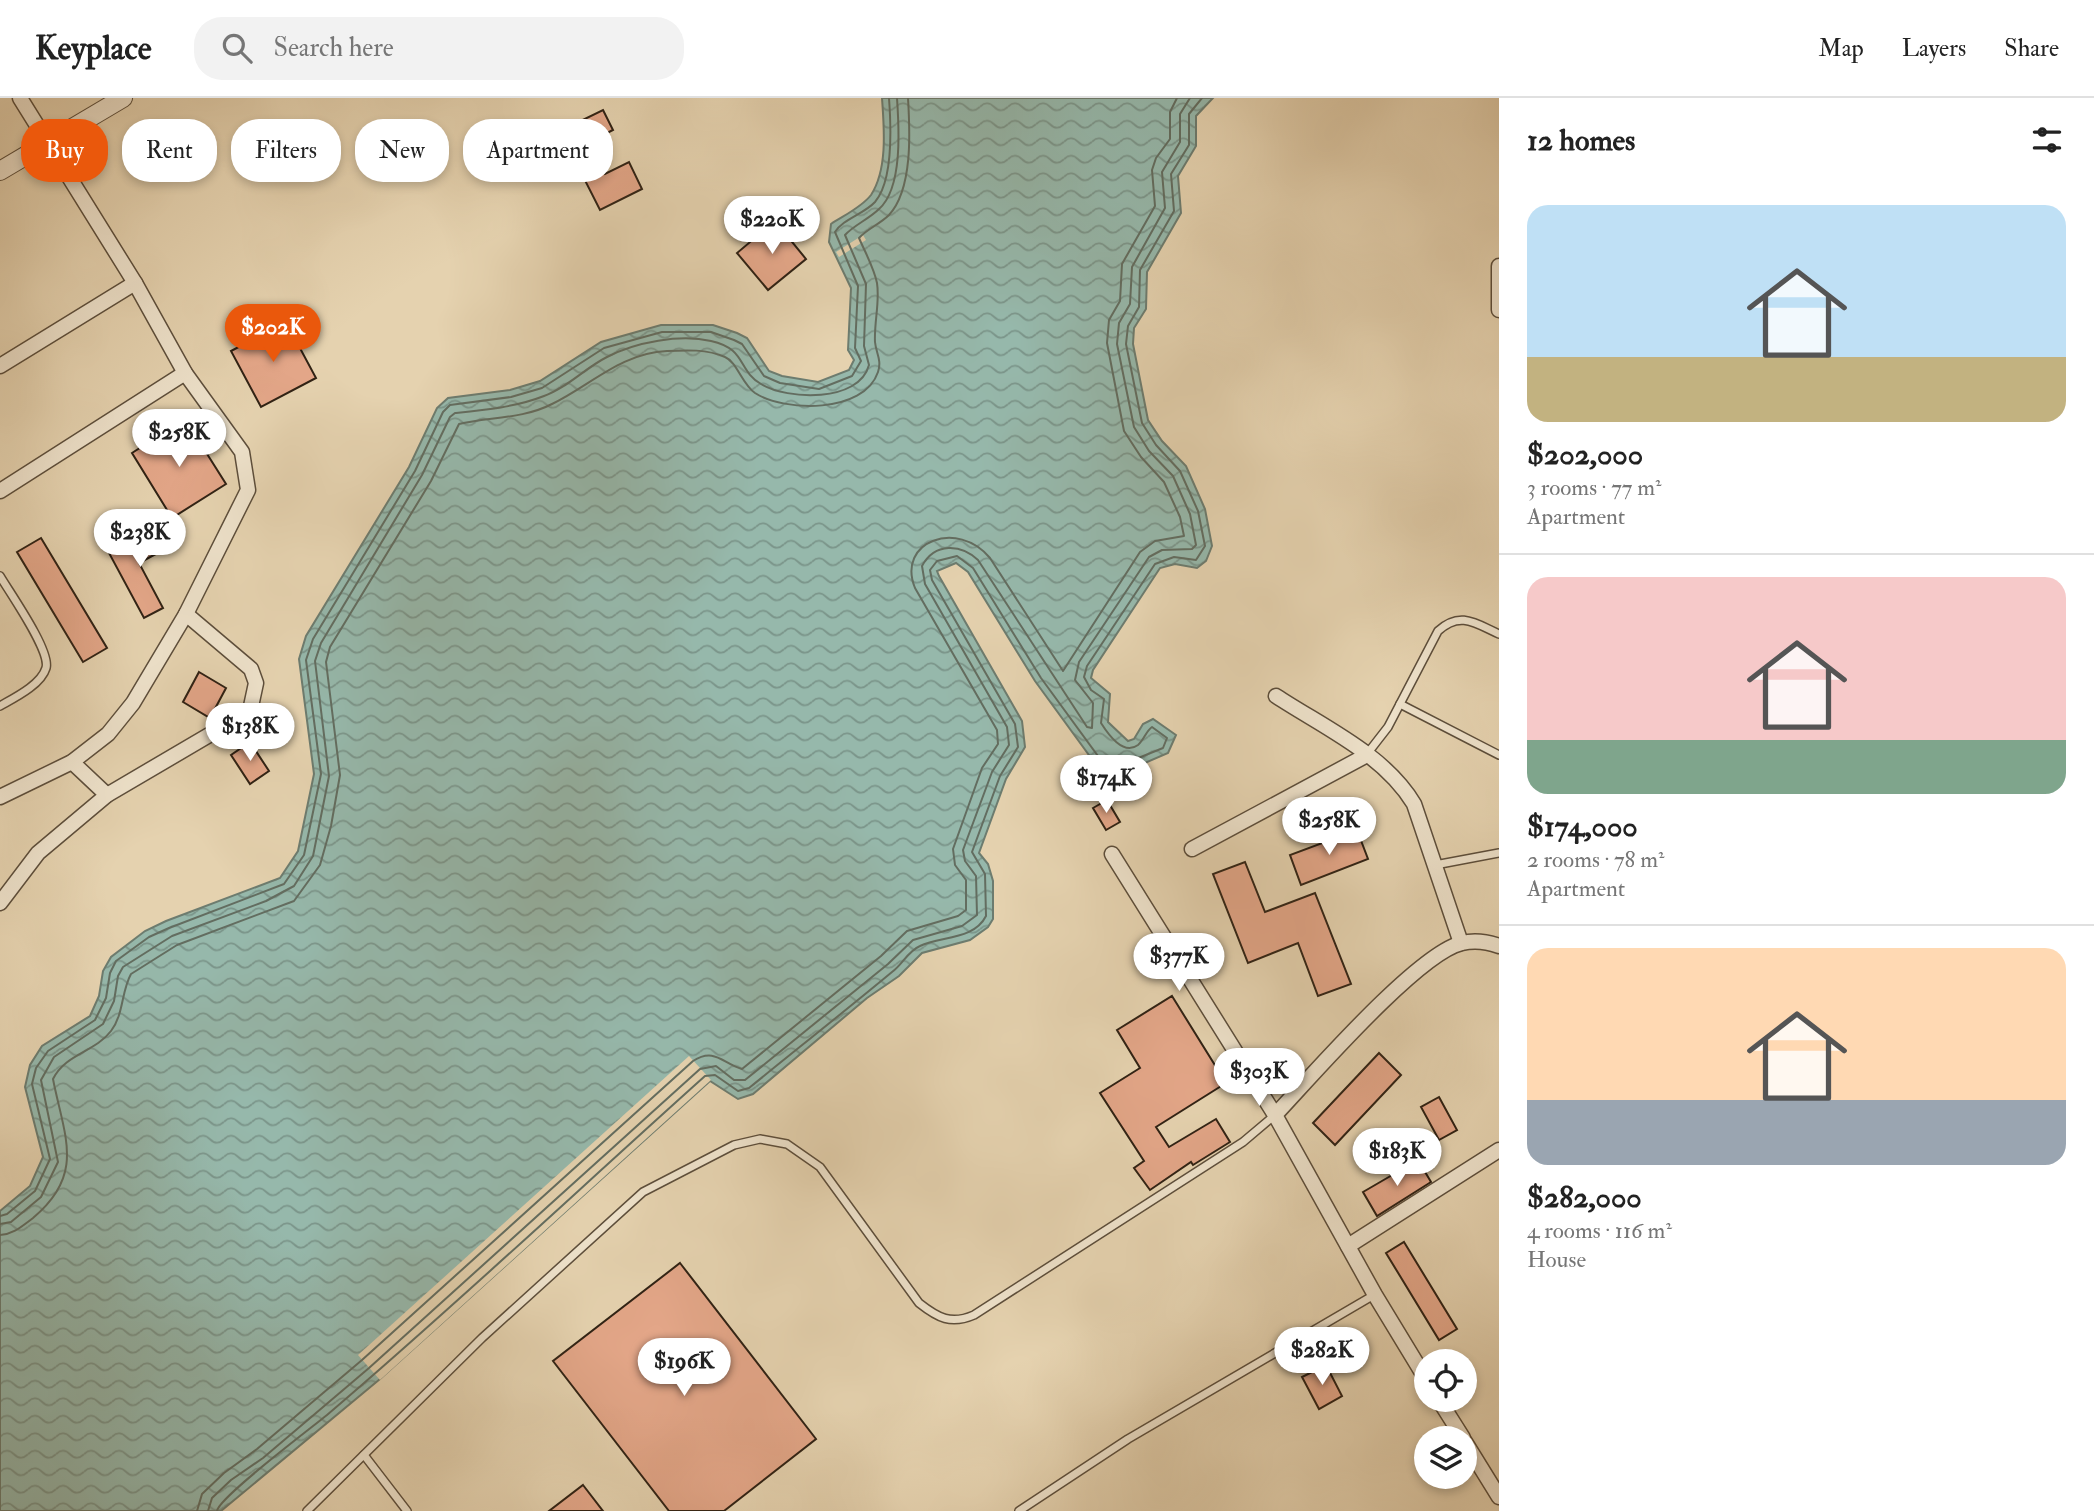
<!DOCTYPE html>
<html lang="en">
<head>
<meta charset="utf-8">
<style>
	:root { --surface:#fff; --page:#f2f2f2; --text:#222; --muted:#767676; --line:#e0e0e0; --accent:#ea580c }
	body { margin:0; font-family:"IM FELL Double Pica",serif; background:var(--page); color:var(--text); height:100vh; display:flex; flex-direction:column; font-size:26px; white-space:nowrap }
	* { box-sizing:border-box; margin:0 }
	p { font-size:23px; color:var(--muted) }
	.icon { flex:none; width:38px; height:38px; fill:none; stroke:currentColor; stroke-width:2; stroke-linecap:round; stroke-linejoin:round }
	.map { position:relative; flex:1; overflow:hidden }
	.panel { display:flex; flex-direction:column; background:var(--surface); width:595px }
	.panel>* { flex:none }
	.top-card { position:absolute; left:21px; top:21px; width:665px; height:63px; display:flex; gap:14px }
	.fabs { position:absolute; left:1414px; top:1251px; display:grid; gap:14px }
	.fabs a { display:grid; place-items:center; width:63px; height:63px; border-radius:50%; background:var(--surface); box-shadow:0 4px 10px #0003; font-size:35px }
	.price { position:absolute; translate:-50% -60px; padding:0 16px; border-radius:24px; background:#fff; color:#222; font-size:23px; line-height:46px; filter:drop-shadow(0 2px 4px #0008) }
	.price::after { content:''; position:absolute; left:50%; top:42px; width:21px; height:16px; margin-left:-10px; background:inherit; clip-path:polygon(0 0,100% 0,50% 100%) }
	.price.active { background:var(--accent); color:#fff }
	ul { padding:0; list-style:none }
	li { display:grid; align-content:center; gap:14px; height:371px; padding:0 28px }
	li+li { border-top:2px solid var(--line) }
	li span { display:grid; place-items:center; height:217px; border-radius:21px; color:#555 }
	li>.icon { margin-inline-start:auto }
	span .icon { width:126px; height:126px; fill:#fffc; stroke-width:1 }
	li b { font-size:30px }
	h2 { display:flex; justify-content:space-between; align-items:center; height:84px; padding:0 28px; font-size:30px }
	.pill { padding:0 24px; border-radius:28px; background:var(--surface); box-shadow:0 4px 10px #0003; font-size:24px; line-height:63px }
	.pill.active { background:var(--accent); color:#fff }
	header { display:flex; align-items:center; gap:42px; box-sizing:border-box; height:98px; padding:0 35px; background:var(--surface); border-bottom:2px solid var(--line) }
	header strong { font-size:33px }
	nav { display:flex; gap:38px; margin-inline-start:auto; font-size:24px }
	.search { width:490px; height:63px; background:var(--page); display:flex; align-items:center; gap:18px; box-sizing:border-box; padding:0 24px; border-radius:28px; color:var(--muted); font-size:26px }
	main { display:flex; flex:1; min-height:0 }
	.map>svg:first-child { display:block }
	.water { fill:url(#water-waves); stroke:#6d7c6f; stroke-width:2 }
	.pier { fill:#e5d2af }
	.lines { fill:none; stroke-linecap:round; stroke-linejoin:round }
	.shore { stroke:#636d60; stroke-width:2 }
	.building { fill:#e3a688; stroke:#302214; stroke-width:2 }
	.service-casing { stroke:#5d4e3b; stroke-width:10 }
	.minor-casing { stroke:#5d4e3b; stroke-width:17 }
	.tertiary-casing { stroke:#5d4e3b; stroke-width:20 }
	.service { stroke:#eee2cb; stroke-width:7 }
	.minor { stroke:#eee2cb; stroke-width:14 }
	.tertiary { stroke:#eee2cb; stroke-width:18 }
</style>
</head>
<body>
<header>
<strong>Keyplace</strong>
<div class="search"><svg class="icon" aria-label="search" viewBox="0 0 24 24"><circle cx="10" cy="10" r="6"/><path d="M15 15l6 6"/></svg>Search here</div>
<nav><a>Map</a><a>Layers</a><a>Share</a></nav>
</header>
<main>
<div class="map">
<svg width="1499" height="1413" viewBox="0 0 1499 1413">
	<defs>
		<pattern id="water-waves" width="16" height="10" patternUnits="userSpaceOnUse" patternTransform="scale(1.75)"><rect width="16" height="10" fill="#96b8ab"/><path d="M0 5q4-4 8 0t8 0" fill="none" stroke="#7b958a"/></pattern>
	</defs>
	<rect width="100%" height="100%" fill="#e5d2af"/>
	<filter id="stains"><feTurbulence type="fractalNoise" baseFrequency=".00286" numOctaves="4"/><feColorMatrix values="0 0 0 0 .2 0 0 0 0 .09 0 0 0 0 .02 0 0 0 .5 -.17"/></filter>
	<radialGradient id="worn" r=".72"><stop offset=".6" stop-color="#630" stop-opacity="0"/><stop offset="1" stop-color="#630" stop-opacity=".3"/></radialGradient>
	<path class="water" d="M882 0H1213L1196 18V48L1178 78 1181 115 1147 174 1146 211 1134 230 1133 246 1148 322 1162 343 1186 368 1205 411 1212 448 1206 463 1197 470 1175 466 1160 470 1093 572 1091 580 1110 596 1108 624 1128 643 1134 641 1143 626 1153 621 1176 637 1168 655 1117 677 1102 675 1035 583 968 474 956 465 937 473 939 478 1022 623 1025 649 1006 681 979 755 988 766 993 783V821L988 829 970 842 922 855 899 878 867 900 753 996 738 1001 710 983 380 1281 221 1413H0V1113L30 1088 43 1059 25 989 30 967 42 948 90 918 99 898 103 873 111 859 145 833 166 823 280 780 298 753 314 676 299 561 306 538 409 369 437 310 448 300 510 292 540 283 601 244 661 227H713L737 235 747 240 769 273 782 278 818 284 849 272 854 262 848 252 851 190 829 144 831 126C843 118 862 109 871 97 888 71 884 29 882 0Z"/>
	<g class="pier">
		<polygon points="863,137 866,142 839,159 836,154"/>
		<polygon points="689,958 711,982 380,1282 358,1257"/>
	</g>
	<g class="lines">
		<g class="shore">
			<path d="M0 1118 7 1116 35 1093 50 1061 32 986 36 970 48 953 95 922 106 900 110 875 116 863 149 839 169 830 284 786 304 757 321 676 306 562 313 541 415 373 443 314 450 307 511 299 542 290 604 250 662 234H711L734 242 742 246 764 278 780 285 819 291 852 278 861 263 855 250 858 188 835 134C843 121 864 116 875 104 894 82 891 27 889 0"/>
			<path d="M0 1126 11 1124 41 1099 58 1064 41 982 54 959 103 926 114 903 118 878 123 869 172 838 266 803 294 788 313 758 329 678 315 563 321 545 422 377 450 319 455 315C485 312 516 309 544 298 567 290 585 270 607 259 636 244 680 236 711 243 747 251 737 272 761 286 787 302 859 305 869 267L864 248 866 186 845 137C854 127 869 121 879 111 903 90 899 29 897 0"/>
			<path d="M0 1137C14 1136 22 1128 33 1120 86 1076 64 1038 53 981 65 956 95 954 111 933 124 916 121 894 131 876L177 847 294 803 320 767 331 728 340 677 326 564 330 549 431 383 459 326C489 319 523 321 552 306 591 287 621 255 667 253 686 252 707 251 725 259 737 264 742 286 755 295 784 314 864 316 878 274 882 262 876 255 875 244 874 224 880 204 877 185 874 170 865 154 859 140 867 131 880 126 889 117 913 91 910 33 908 0"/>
			<path d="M197 1413 202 1396 224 1375 257 1351 362 1262 693 963C715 949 723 966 742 971L881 858 907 833 958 818 966 812V782L955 767 953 751 982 670 998 646 997 632 915 490C896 443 958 421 990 460L1063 573 1140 454 1155 443 1184 438 1180 419 1164 384 1141 359 1124 333 1107 245 1109 222 1120 203 1122 166 1155 108 1152 72 1156 60 1170 41V14L1177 0"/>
			<path d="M208 1413 212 1400 231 1382 263 1360 369 1270 700 971 716 968 734 982H745L888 866 913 842 962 828 977 817 976 778 965 763 963 752 992 674 1009 647 1007 629 925 486 922 468C935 444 961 446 978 462L1087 629 1092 630 1093 605 1075 582 1079 564 1149 459 1162 452 1192 451 1196 447 1190 416 1173 378 1149 353 1134 329 1117 246 1119 225 1130 206 1132 169 1165 110 1162 74 1180 44V16L1190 0"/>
			<path d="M217 1413C218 1400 310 1331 327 1317 456 1207 579 1091 705 978L715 977 738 993 749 990C797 951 845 913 892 874 902 867 908 853 920 848 941 838 974 842 986 818L985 776 972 754 1000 678 1018 649 1015 626 932 482 930 472 937 463 957 458 973 470 1041 580 1106 669H1116L1163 650 1167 640 1152 629C1146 633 1144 642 1138 647 1123 658 1108 636 1101 625L1104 601 1091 592 1084 579 1087 568 1155 466 1174 459 1196 462 1205 448 1198 413 1180 373 1156 347 1142 325 1126 246 1128 228 1139 209 1140 172 1174 113 1171 76 1189 47V16L1202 0"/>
		</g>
	</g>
	<g class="building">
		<polygon points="603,12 613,32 589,44 605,76 629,64 642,91 600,112 560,33"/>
		<polygon points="775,123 806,161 768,192 737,155"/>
		<polygon points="286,224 316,280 261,309 231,253"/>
		<polygon points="185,321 226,386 172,420 132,355"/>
		<polygon points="156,429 167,450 139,465 163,510 144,520 109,455"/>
		<polygon points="41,440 107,550 83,564 17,454"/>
		<polygon points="199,574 226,590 210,620 183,604"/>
		<polygon points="250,644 269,673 250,686 231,657"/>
		<polygon points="1107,702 1120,724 1106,732 1093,710"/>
		<polygon points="1357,732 1368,761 1301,787 1290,757"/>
		<polygon points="1245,764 1265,814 1315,795 1351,886 1318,898 1298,845 1248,865 1213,776"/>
		<polygon points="1172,898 1226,985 1156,1029 1169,1049 1216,1021 1230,1044 1193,1067 1191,1064 1150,1092 1134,1070 1144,1063 1100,995 1140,970 1117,932"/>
		<polygon points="1379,955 1401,977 1335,1047 1313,1025"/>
		<polygon points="1439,999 1457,1032 1439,1042 1421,1009"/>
		<polygon points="1418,1062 1431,1084 1377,1118 1363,1094"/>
		<polygon points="1404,1144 1457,1231 1439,1242 1386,1155"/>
		<polygon points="680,1165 816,1341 724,1413 669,1413 553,1263"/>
		<polygon points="1326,1267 1342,1298 1319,1311 1302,1279"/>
		<polygon points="583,1387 603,1413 549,1413"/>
	</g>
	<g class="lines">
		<defs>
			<g id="service">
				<path d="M0 478C10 495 51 553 46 570 41 587 14 600 0 608"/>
				<polyline points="1400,606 1499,657"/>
				<path d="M1367 656 1388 629 1438 533C1460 513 1475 525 1499 536"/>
				<polyline points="1435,767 1499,755"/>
				<polyline points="364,1357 407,1413"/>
				<path d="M307 1413 482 1240 643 1094 734 1047 760 1041 787 1046 820 1069 919 1205C938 1220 951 1227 974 1217L1243 1044 1275 1017"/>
				<polyline points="1019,1413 1128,1341 1374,1197"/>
			</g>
			<g id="minor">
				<polyline points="1499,168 1499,212"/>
				<polyline points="0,268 135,185"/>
				<polyline points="0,393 185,275"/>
				<path d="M1276 598C1323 629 1384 656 1414 706L1461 845"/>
				<polyline points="72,664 107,697"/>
				<polyline points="0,699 72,664 108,636 133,605 186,516 248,392 242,354 185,275 135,185 20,0"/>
				<polyline points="1192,751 1367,657"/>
				<polyline points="1112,756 1275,1017"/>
				<polyline points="0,805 38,755 107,697 250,613 256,585 251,571 186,516"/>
				<polyline points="1348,1148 1499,1052"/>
				<path d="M1426 1281 1375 1197 1275 1017C1310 980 1418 855 1462 845 1474 842 1488 844 1499 848"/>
				<polyline points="1439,1302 1463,1340"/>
				<polyline points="1465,1344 1499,1399"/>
			</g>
			<polyline id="tertiary" points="0,73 123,0"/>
		</defs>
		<use href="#service" class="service-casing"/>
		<use href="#minor" class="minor-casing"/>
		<use href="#tertiary" class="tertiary-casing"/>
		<use href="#service" class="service"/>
		<use href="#minor" class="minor"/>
		<use href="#tertiary" class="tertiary"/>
	</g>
	<rect width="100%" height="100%" filter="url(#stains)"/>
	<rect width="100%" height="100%" fill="url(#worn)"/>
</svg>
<div class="fabs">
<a><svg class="icon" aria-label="locate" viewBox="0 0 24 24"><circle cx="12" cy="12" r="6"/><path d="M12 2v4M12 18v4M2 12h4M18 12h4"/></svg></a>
<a><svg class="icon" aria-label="layers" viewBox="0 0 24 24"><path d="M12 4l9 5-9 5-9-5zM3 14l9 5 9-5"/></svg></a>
</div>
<b class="price" style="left:772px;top:158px">$220K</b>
<b class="price active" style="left:273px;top:266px">$202K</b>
<b class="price" style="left:179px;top:371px">$258K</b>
<b class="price" style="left:140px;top:471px">$238K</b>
<b class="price" style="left:250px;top:665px">$138K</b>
<b class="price" style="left:1106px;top:717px">$174K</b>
<b class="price" style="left:1329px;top:759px">$258K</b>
<b class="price" style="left:1179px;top:895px">$377K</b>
<b class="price" style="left:1259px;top:1010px">$303K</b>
<b class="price" style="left:1397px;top:1090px">$183K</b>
<b class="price" style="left:1322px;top:1289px">$282K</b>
<b class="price" style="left:684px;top:1300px">$196K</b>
<div class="top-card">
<a class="pill active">Buy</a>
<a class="pill">Rent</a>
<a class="pill">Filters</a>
<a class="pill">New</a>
<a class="pill">Apartment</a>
</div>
</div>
<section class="panel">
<h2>12 homes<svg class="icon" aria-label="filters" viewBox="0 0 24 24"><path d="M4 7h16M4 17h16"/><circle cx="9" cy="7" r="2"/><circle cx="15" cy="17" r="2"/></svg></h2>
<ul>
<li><span style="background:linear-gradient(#bfe0f5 70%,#c2b280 0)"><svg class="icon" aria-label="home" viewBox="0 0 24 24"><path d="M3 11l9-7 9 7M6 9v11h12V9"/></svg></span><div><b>$202,000</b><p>3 rooms · 77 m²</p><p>Apartment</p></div></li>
<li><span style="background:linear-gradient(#f6c9c9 75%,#7fa58c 0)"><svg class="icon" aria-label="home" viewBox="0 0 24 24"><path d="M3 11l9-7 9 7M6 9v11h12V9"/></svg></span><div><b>$174,000</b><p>2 rooms · 78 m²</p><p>Apartment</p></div></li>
<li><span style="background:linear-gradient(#ffd9b3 70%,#9aa5b1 0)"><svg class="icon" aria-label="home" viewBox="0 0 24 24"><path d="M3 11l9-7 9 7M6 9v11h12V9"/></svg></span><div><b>$282,000</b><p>4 rooms · 116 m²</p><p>House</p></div></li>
</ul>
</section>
</main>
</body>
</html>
